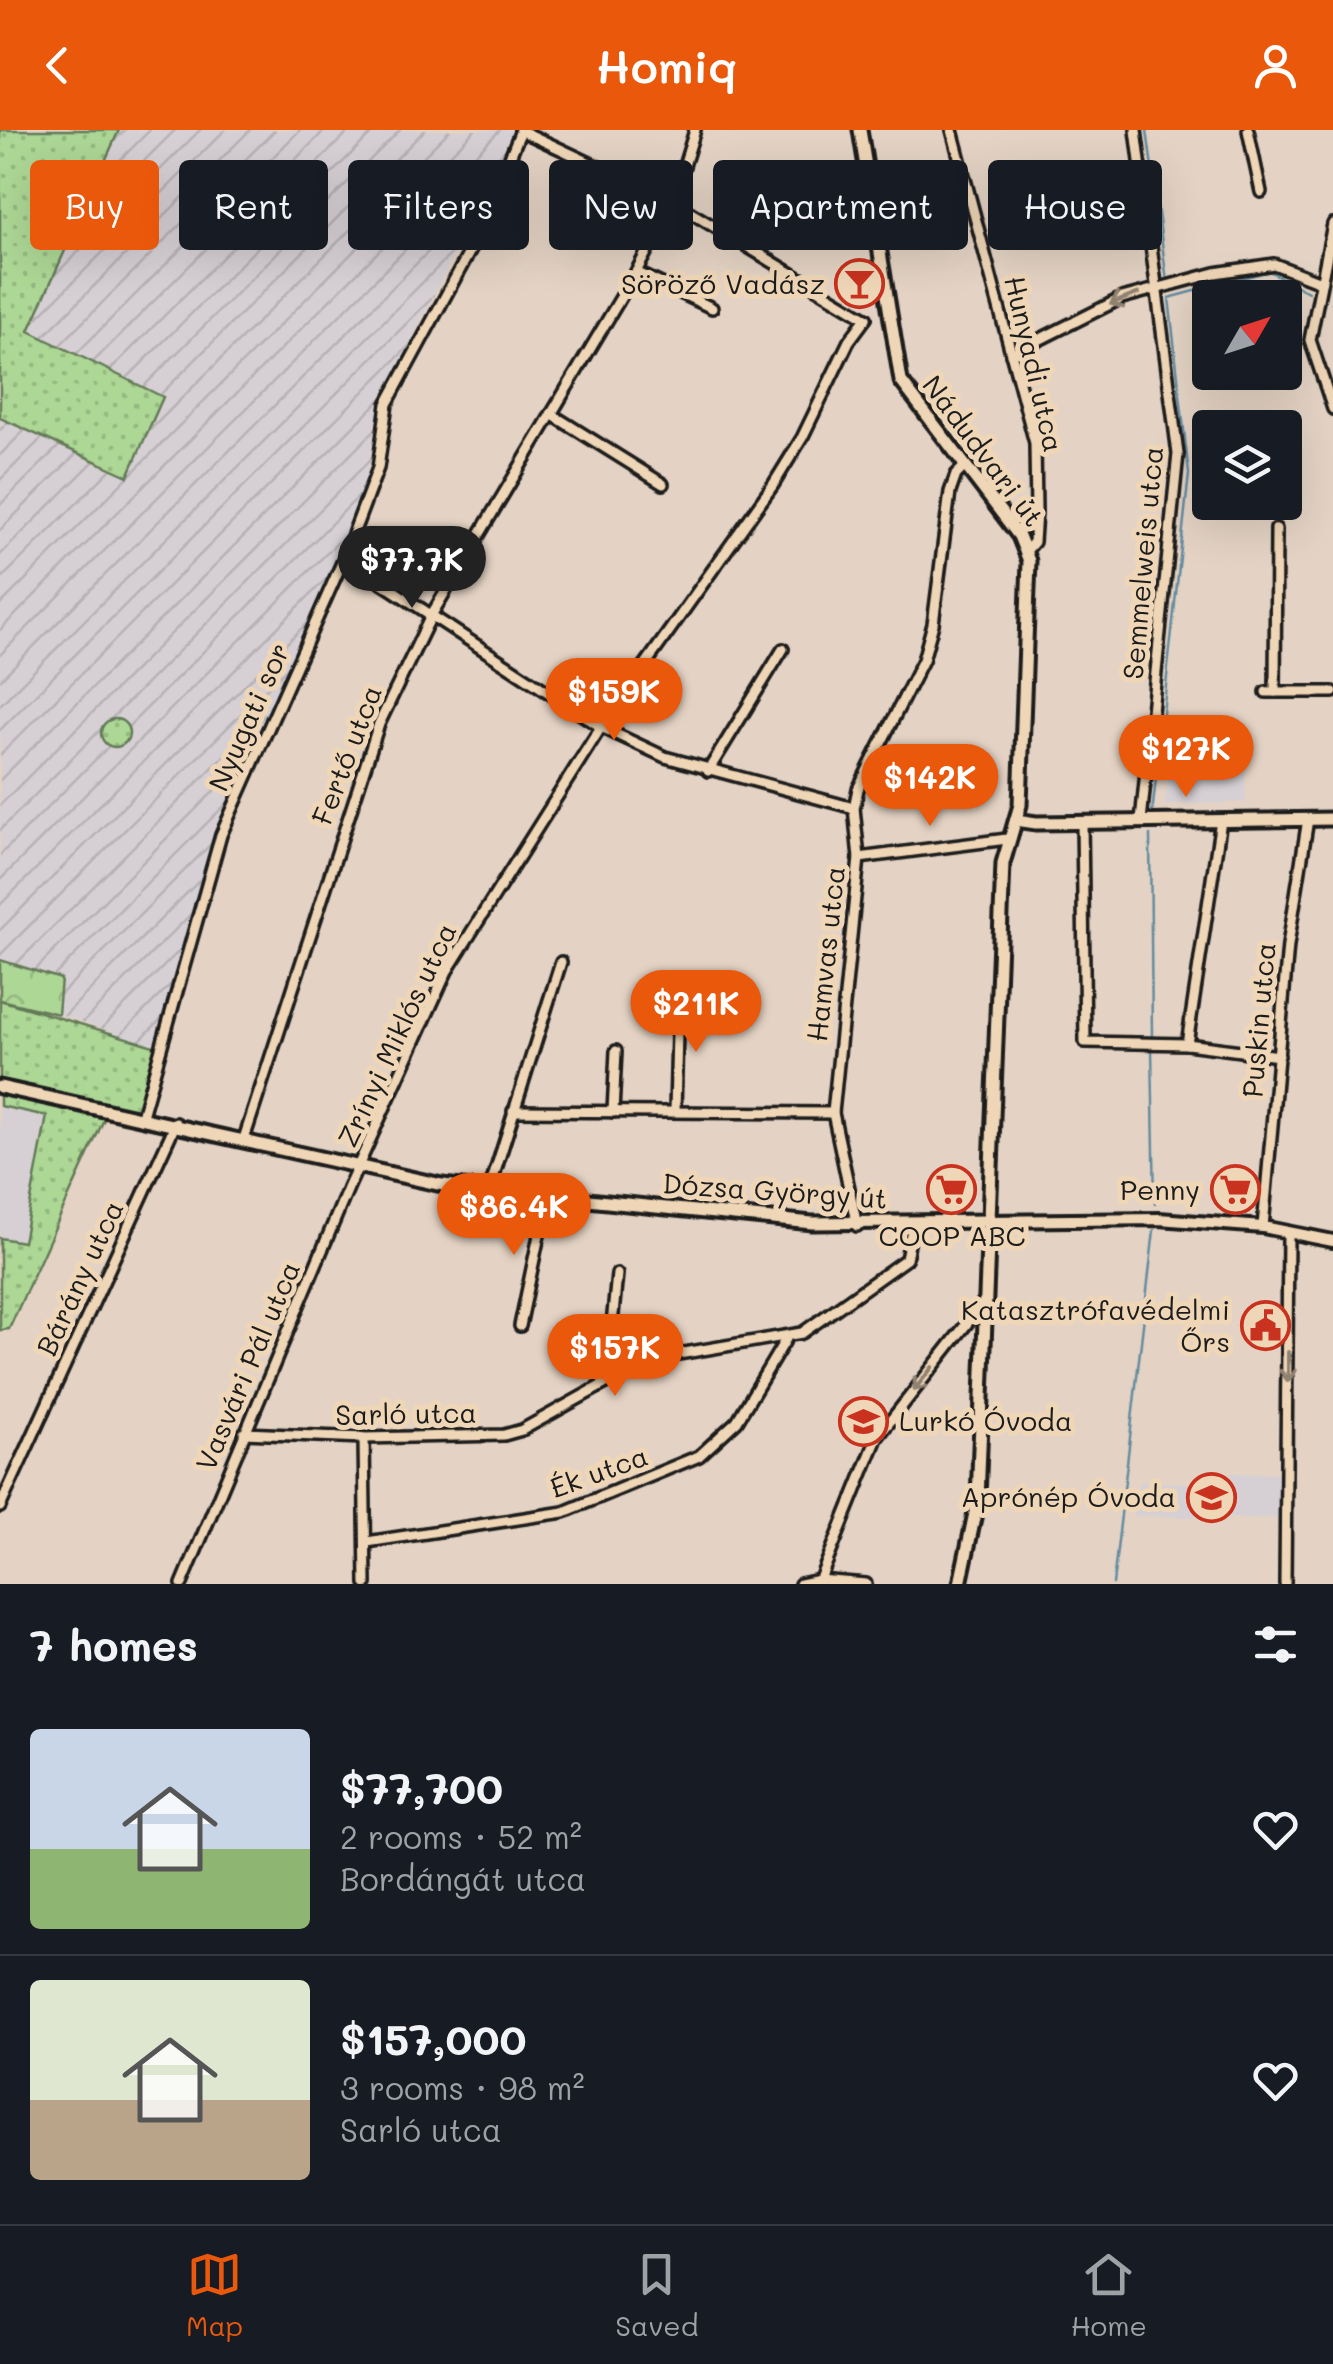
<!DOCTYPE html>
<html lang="en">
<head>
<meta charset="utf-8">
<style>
	:root { --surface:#171b24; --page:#242831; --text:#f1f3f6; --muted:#9ea1a6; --line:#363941; --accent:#ea580c }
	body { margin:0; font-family:Mali,sans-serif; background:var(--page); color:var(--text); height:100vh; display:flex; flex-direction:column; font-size:38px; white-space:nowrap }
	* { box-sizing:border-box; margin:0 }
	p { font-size:32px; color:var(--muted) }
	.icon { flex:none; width:55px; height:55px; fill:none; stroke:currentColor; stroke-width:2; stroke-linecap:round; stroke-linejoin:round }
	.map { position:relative; height:1454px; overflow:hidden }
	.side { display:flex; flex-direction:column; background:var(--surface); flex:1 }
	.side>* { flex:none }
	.banner { position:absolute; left:30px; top:30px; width:1275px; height:90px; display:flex; gap:20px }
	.needle { width:65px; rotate:51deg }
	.buttons { position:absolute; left:1192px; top:150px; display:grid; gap:20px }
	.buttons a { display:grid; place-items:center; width:110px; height:110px; border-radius:10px; background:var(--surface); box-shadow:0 10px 40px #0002; font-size:50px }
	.price { position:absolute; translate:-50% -85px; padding:0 22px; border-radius:35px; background:var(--accent); color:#fff; font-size:32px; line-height:65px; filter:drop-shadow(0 2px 5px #0008) }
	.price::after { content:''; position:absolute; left:50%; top:60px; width:30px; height:22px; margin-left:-15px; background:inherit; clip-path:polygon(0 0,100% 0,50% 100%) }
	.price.selected { background:#222; color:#fff }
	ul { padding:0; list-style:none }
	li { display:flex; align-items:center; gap:30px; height:250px; padding:0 30px }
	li+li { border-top:2px solid var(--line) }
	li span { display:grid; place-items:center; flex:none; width:280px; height:200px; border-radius:10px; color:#555 }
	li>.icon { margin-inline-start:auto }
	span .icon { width:120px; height:120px; fill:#fffc; stroke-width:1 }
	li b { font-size:42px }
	h2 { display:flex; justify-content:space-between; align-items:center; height:120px; padding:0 30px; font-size:42px }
	.chip { padding:0 35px; border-radius:10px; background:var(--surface); box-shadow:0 10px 40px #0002; font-size:35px; line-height:90px }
	.chip.selected { background:var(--accent); color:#fff }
	header { display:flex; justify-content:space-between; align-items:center; height:130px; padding:0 30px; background:var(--accent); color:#fff; font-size:45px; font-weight:600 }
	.tabs { display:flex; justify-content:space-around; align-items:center; height:140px; border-top:2px solid var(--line); background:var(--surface); font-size:28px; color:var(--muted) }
	.tabs a { display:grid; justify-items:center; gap:5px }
	.tabs .selected { color:var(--accent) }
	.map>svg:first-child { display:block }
	.built { fill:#d6d0d4 }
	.industrial { fill:url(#industrial-furrows) }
	.grass { fill:url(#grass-dots); stroke:#647a58; stroke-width:2.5 }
	.forest { fill:url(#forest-crowns); stroke:#647a58; stroke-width:2.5 }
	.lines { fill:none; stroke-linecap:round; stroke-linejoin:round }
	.stream { stroke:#658b9f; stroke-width:2.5 }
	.minor-casing { stroke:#1c1c1c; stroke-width:16 }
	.tertiary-casing { stroke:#1c1c1c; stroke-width:18 }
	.secondary-casing { stroke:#1c1c1c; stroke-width:19 }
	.minor { stroke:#efd6b7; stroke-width:9 }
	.tertiary { stroke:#efd6b7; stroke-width:10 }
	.secondary { stroke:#efd6b7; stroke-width:11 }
	.oneway { stroke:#908271 }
	.labels { text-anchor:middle; stroke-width:10; stroke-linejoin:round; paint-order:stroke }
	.poi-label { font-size:28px; fill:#1c1c1c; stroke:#efd6b7; text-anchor:end }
	.street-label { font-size:28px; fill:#1c1c1c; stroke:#efd6b7 }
</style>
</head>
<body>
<header><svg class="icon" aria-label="back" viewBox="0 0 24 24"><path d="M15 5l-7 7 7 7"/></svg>Homiq<svg class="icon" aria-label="person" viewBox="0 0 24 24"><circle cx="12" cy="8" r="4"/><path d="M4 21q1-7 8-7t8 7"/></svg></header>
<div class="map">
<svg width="1333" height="1454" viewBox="0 0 1333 1454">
	<defs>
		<pattern id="industrial-furrows" width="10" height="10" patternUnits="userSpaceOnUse" patternTransform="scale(2.5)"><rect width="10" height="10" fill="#d6d0d4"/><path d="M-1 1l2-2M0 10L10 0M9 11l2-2" fill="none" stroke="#b7b2b5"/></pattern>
		<pattern id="grass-dots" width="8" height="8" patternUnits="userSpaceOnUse" patternTransform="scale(2.5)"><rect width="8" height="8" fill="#add795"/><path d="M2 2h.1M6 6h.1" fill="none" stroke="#94b880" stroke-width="1.8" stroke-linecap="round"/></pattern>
		<pattern id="forest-crowns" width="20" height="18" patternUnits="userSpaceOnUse" patternTransform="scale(2.5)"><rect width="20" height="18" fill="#add795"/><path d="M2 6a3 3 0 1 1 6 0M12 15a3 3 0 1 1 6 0" fill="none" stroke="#94b880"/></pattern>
	</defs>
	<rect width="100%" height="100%" fill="#e4d3c4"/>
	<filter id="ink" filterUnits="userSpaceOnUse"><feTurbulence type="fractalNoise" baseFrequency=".01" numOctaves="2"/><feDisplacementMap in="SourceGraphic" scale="20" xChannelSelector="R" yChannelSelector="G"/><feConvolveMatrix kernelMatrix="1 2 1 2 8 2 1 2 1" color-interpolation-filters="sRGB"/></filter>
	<g filter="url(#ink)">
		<g class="built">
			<polygon points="1174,598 1244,603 1246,672 1165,675"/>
			<polygon points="0,976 47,986 23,1113 0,1108"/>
			<polygon points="1230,1343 1286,1344 1283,1389 1132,1386 1139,1352 1229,1354"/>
		</g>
		<polygon class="industrial" points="119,0 516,0 380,274 365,360 213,718 157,917 58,884 61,849 0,830 0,288 128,345 163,268 29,202"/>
		<g class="grass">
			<polygon points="0,0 119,0 29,201 163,267 128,346 0,288"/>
			<circle cx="115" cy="603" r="14"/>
			<polygon points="0,870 157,917 135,992 105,987 9,1199 0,1200 0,1108 23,1112 47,986 0,976"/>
		</g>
		<polygon class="forest" points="0,830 61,849 58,884 0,870"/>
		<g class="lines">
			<g class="stream">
				<polyline points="1147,0 1167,151"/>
				<polyline points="1332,173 1333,174"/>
				<polyline points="1152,685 1189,344 1169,168 1269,141 1308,162"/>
				<polyline points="1150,705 1152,908"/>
				<polyline points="1152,919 1155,1074"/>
				<polyline points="1113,1454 1154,1100"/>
			</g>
			<defs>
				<g id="minor">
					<polyline points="520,0 673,72 866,188"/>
					<polyline points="952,0 1035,313 1036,382 1034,412 1026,421"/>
					<polyline points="1136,0 1178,324 1141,691"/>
					<polyline points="1248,0 1261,62"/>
					<polyline points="1333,94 1310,210 1333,279"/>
					<polyline points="636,142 712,178"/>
					<polyline points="1011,224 1122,168 1215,143 1274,134 1318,151"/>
					<polyline points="551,284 663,354"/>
					<polyline points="344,428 601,597 665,627 854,678"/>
					<polyline points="1266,562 1333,562"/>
					<polyline points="1275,562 1276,399"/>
					<polyline points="708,641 783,519"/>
					<polyline points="1082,692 1085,912 1187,914 1279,926"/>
					<polyline points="859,728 1007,709"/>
					<polyline points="1187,914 1221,690"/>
					<polyline points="513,981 833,983"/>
					<polyline points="675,981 677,903 684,865"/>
					<polyline points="613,982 616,921"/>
					<polyline points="142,986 221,705 344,428 378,338 387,274 477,108 521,0"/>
					<polyline points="244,1009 379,594 432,484 636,142 673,72 695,0"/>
					<polyline points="489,1061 561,832"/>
					<polyline points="857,1096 833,983 859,728 854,678 858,659 923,530 933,494 950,362 956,345 964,337"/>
					<polyline points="1263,1097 1288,815 1308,689"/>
					<polyline points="617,1144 610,1215 619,1244"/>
					<polyline points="520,1196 547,1067"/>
					<polyline points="244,1303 364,1308 504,1305 522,1300 649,1229 802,1203 906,1129 913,1094"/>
					<polyline points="364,1308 366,1454"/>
					<polyline points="0,1377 176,993"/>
					<polyline points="367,1412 564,1382 699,1326 737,1291 786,1209"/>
					<polyline points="182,1454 349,1056 447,841 601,597 773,355 802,308 849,211 866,188"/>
					<polyline points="800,1454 819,1450 866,1454"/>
					<polyline points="818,1454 877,1308 983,1173"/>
					<polyline points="1285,1454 1288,1104"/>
				</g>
				<polyline id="tertiary" points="989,1091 1159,1089 1263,1097 1333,1111"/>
				<g id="secondary">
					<polyline points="860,0 901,251 1019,406 1029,431 1020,675 1003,733 978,1369 960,1454"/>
					<polyline points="1016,690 1036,693 1333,689"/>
					<polyline points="0,957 442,1055 812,1093 989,1091"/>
				</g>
			</defs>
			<use href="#minor" class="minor-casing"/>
			<use href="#tertiary" class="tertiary-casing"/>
			<use href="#secondary" class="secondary-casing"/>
			<use href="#minor" class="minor"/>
			<use href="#tertiary" class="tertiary"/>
			<use href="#secondary" class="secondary"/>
		</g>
		<defs><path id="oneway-shaft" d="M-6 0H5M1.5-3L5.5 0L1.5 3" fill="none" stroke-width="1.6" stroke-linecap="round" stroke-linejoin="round" transform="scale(2.5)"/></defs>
		<g class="oneway">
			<use href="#oneway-shaft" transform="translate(1124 169) rotate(159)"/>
			<use href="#oneway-shaft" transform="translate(1288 1237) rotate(90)"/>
			<use href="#oneway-shaft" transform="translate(923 1249) rotate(128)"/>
		</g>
	</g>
	<defs>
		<symbol id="bar-ring" viewBox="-11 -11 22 22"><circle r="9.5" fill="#efd6b7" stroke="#c8321e" stroke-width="1.5"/><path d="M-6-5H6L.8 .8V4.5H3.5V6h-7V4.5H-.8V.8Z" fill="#c8321e"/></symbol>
		<symbol id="supermarket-ring" viewBox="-11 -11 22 22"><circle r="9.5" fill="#efd6b7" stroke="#c8321e" stroke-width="1.5"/><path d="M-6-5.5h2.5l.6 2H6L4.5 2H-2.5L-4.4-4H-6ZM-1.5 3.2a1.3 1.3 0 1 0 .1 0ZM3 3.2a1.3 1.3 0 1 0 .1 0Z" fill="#c8321e"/></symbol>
		<symbol id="civic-ring" viewBox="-11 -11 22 22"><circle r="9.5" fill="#efd6b7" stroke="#c8321e" stroke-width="1.5"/><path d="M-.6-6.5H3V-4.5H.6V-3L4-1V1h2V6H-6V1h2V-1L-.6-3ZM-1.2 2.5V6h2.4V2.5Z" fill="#c8321e"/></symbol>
		<symbol id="school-ring" viewBox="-11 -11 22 22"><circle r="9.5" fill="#efd6b7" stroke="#c8321e" stroke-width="1.5"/><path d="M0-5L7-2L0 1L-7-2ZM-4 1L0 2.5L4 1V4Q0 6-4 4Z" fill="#c8321e"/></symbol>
	</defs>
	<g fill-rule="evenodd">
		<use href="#bar-ring" x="832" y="126" width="55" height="55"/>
		<use href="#supermarket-ring" x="924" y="1032" width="55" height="55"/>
		<use href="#supermarket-ring" x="1208" y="1032" width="55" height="55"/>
		<use href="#civic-ring" x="1238" y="1168" width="55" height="55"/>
		<use href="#school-ring" x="836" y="1264" width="55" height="55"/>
		<use href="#school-ring" x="1184" y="1340" width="55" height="55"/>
	</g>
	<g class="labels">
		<g class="poi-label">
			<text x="825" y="164">Söröző Vadász</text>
			<text x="1200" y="1070">Penny</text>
			<text x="952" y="1116" text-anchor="middle">COOP ABC</text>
			<text x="1230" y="1190">Katasztrófavédelmi<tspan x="1230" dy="32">Őrs</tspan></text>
			<text x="899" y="1301" text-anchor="start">Lurkó Óvoda</text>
			<text x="1176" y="1377">Aprónép Óvoda</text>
		</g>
		<g class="street-label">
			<text transform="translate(1034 234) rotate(77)" y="10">Hunyadi utca</text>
			<text transform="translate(983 321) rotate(53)" y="10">Nádudvari út</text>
			<text transform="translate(1143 433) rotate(-85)" y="10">Semmelweis utca</text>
			<text transform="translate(249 587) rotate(-66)" y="10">Nyugati sor</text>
			<text transform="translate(347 625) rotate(-69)" y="10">Fertő utca</text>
			<text transform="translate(826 824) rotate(-84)" y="10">Hamvas utca</text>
			<text transform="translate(1259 890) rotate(-85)" y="10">Puskin utca</text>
			<text transform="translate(397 905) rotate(-65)" y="10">Zrínyi Miklós utca</text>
			<text transform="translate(775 1061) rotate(4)" y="10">Dózsa György út</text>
			<text transform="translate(80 1148) rotate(-65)" y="10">Bárány utca</text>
			<text transform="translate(248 1236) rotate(-67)" y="10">Vasvári Pál utca</text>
			<text transform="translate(406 1284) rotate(-1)" y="10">Sarló utca</text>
			<text transform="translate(599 1342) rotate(-20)" y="10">Ék utca</text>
		</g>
	</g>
</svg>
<div class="buttons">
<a><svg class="needle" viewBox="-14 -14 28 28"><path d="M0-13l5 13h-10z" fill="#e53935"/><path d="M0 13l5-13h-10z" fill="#9ea1a6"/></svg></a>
<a><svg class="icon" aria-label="layers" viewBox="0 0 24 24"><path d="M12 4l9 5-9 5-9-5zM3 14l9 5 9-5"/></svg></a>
</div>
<b class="price selected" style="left:412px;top:481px">$77.7K</b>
<b class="price" style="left:614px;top:613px">$159K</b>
<b class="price" style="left:1186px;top:670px">$127K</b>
<b class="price" style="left:930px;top:699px">$142K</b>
<b class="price" style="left:696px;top:925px">$211K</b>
<b class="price" style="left:514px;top:1128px">$86.4K</b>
<b class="price" style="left:615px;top:1269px">$157K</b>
<div class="banner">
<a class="chip selected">Buy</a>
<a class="chip">Rent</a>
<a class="chip">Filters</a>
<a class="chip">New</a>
<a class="chip">Apartment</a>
<a class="chip">House</a>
</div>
</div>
<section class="side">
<h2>7 homes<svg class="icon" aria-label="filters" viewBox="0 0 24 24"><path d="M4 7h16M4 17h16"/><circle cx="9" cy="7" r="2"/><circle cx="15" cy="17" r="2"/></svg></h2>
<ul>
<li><span style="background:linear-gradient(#c9d6e8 60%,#8fb573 0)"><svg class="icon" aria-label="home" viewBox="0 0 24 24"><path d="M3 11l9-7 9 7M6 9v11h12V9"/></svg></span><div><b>$77,700</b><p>2 rooms · 52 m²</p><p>Bordángát utca</p></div><svg class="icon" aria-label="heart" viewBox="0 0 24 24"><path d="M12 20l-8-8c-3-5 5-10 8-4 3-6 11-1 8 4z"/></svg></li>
<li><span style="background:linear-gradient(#dfe7d0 60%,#b9a48a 0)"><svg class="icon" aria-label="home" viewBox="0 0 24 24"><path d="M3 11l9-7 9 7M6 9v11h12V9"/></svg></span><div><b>$157,000</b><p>3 rooms · 98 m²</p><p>Sarló utca</p></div><svg class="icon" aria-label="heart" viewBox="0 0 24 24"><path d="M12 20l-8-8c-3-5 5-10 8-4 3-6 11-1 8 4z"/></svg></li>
</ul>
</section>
<nav class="tabs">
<a class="selected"><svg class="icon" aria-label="map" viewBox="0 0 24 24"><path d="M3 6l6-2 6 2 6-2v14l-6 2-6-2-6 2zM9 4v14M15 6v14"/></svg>Map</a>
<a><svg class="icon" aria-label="saved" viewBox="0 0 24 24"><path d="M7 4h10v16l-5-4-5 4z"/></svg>Saved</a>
<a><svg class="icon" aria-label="home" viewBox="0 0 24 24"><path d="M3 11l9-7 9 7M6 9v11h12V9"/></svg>Home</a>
</nav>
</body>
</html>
